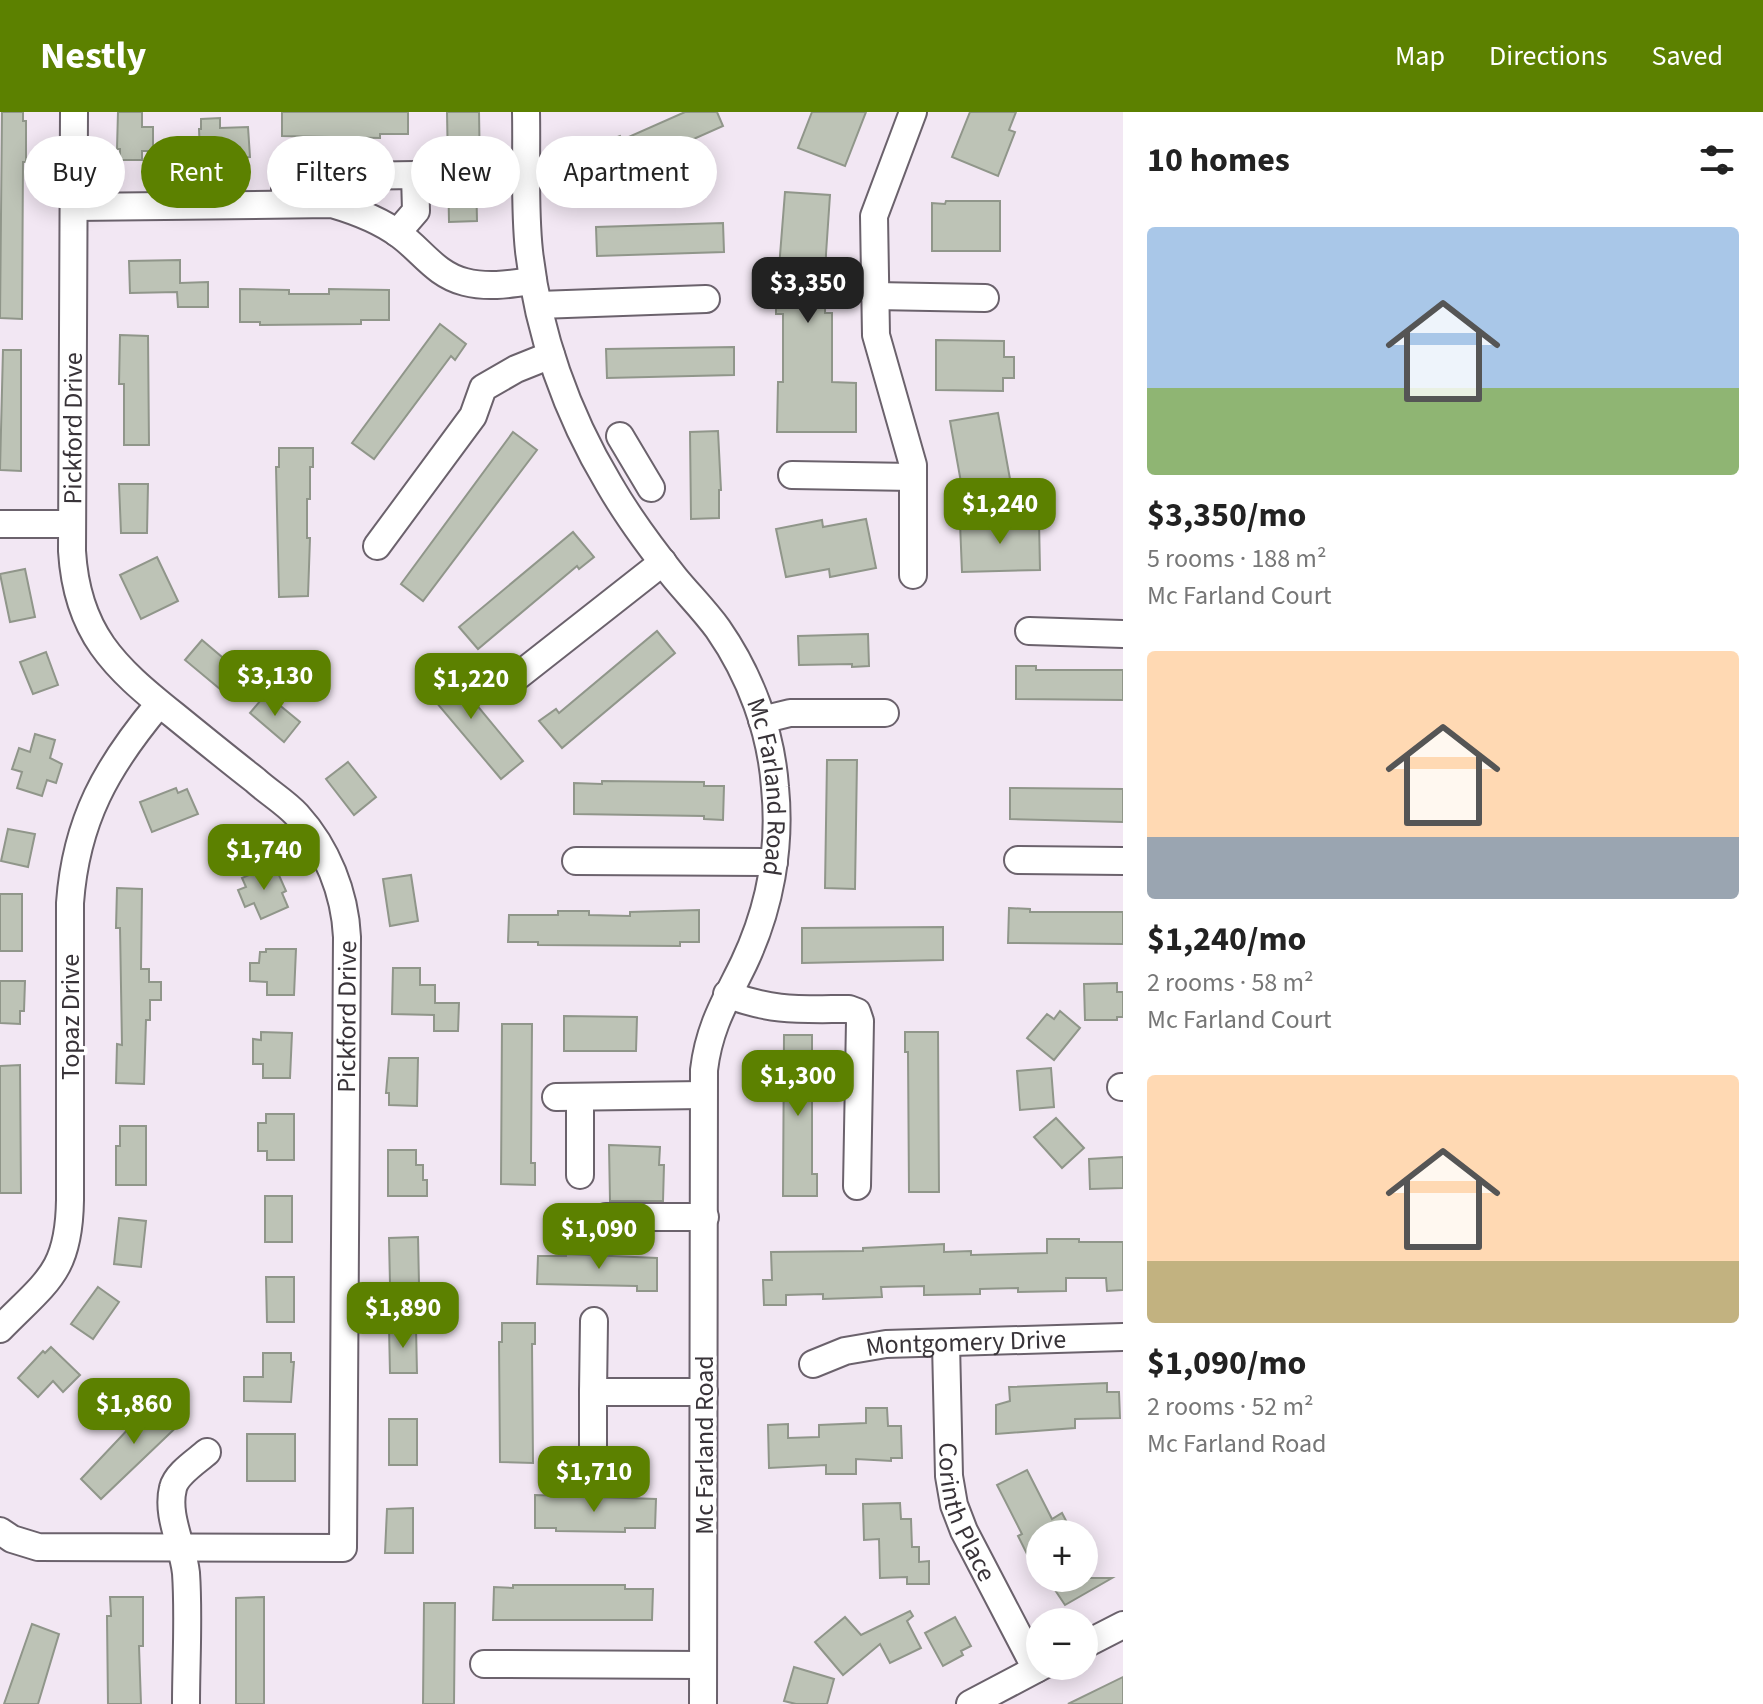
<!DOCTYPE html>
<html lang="en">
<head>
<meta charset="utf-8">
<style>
	:root { --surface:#fff; --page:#f2f2f2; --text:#222; --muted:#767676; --accent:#5c8100 }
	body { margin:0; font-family:"Source Sans 3",sans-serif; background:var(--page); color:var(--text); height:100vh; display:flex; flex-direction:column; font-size:30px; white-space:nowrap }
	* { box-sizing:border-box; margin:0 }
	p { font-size:26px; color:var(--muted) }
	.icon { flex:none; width:44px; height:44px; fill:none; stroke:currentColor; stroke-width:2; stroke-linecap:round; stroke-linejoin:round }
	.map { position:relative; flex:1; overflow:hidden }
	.sheet { display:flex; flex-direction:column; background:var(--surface); width:640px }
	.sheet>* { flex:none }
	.hud { position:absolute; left:24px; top:24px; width:760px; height:72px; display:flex; gap:16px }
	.controls { position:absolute; left:1026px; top:1408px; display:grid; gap:16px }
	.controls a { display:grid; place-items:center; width:72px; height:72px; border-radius:50%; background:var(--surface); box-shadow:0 4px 20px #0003; font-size:40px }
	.price { position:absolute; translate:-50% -68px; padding:0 18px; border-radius:16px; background:var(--accent); color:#fff; font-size:26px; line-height:52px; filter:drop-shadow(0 2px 4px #0008) }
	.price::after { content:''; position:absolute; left:50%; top:48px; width:24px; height:18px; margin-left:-12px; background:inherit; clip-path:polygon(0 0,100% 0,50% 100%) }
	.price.current { background:#222; color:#fff }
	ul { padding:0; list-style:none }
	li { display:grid; align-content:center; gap:16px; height:424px; padding:0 24px }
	li span { display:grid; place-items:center; height:248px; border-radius:8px; color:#555 }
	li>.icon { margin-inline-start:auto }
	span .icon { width:144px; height:144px; fill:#fffc; stroke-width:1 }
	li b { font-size:34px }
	h2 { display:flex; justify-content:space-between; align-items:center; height:96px; padding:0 24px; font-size:34px }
	.chip { padding:0 28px; border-radius:36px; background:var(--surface); box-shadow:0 4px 20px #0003; font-size:28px; line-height:72px }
	.chip.current { background:var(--accent); color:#fff }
	header { display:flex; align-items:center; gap:48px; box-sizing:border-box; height:112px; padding:0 40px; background:var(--accent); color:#fff }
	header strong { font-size:38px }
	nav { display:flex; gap:44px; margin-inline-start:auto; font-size:28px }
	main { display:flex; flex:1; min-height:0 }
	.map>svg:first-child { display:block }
	.building { fill:#bdc3b6; stroke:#90968a; stroke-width:2 }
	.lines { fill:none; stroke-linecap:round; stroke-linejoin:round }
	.minor-casing { stroke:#6b626c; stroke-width:30 }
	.minor { stroke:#fff; stroke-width:26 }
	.labels { text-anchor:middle; stroke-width:7; stroke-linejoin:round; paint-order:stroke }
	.street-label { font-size:26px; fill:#383338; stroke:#fff }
</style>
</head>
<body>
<header>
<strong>Nestly</strong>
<nav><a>Map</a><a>Directions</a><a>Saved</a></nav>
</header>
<main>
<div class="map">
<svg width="1123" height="1592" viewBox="0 0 1123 1592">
	<rect width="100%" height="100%" fill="#f2e7f3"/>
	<g class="building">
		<polygon points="2,0 23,0 23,9 26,9 26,50 23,50 22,207 0,206"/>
		<polygon points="118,0 142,0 142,15 153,15 153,39 142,39 142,48 120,48 120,37 117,37"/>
		<polygon points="282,0 408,0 408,22 380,22 380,26 282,24"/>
		<polygon points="447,0 479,0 480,60 476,60 477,109 449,110"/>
		<polygon points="685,0 717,0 723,14 615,62 601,31 620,24 622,28"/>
		<polygon points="812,0 866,0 845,54 798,36"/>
		<polygon points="970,0 1016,0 1009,18 1015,20 998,64 952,45"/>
		<polygon points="220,6 220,16 248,15 250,45 231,46 230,40 200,42 199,17 201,17 201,7"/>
		<polygon points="785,80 830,83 826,142 825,201 832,201 832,270 856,271 856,320 777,320 778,270 783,270 783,202 776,202 776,156 779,156"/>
		<polygon points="946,89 1000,89 1000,139 932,139 932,91 945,92"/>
		<polygon points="723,111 724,140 597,144 596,115"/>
		<polygon points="180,148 180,171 208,170 208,195 178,195 177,180 130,181 129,149"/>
		<polygon points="240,177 289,178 289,182 329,182 329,177 389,178 389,208 361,208 361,212 260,213 260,210 240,210"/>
		<polygon points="440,212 466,232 455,248 451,244 374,347 352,331"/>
		<polygon points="120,223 148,224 149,333 124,333 124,272 119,272"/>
		<polygon points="936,228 1004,229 1004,245 1014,245 1014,266 1003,266 1003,279 936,278"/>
		<polygon points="734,235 734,263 607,266 606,237"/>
		<polygon points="3,238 21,238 21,359 0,358"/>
		<polygon points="998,301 1012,378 964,387 950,309"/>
		<polygon points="718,319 721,378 719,378 719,406 691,407 690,320"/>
		<polygon points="513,320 537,338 423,489 401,472"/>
		<polygon points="279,336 313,336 313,355 310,355 310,387 307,387 307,426 310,426 308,484 279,485 276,355 279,355"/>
		<polygon points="119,372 148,372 147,421 121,421"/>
		<polygon points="866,407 876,456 830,465 829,457 786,465 776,417 822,408 823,415"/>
		<polygon points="1039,409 1040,458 962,460 960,411"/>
		<polygon points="573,420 594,445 579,457 577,454 478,537 459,515"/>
		<polygon points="157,445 178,489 141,507 120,463"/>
		<polygon points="25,457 35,505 10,510 0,462"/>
		<polygon points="657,519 675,541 562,636 539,609 556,597 559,601"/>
		<polygon points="868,522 869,554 852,555 852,552 799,553 798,524"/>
		<polygon points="202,528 242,562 226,582 185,548"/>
		<polygon points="46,540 58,573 33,582 20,550"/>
		<polygon points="442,551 523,649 501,667 419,570"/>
		<polygon points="1016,554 1036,554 1036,558 1123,558 1123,588 1016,587"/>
		<polygon points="266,582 300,610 284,630 250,601"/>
		<polygon points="35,622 55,628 50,646 62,652 56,671 47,668 42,684 17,676 22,660 12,657 19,636 30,640"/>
		<polygon points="827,648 857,648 855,777 825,776"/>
		<polygon points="348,650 376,685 354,703 326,667"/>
		<polygon points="602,669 704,670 704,674 724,674 723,708 704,707 704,704 574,702 574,671 602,672"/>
		<polygon points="176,676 178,681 187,677 198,702 152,720 140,690"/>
		<polygon points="1010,676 1123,677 1123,710 1010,707"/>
		<polygon points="8,717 35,722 28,755 1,749"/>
		<polygon points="274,752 286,779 282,781 288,795 261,807 254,791 245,795 238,778 246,775 242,766"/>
		<polygon points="411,763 418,809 390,814 383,767"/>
		<polygon points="117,776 142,777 141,857 149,857 149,870 161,870 161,888 150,888 150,908 146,908 144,972 116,971 117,932 122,933 120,816 116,816"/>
		<rect x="0" y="782" width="22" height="57"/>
		<polygon points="1009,796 1030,797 1030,800 1123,800 1123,832 1008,831"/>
		<polygon points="699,798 699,830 680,830 680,834 538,833 538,830 508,830 509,803 558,803 558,799 589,799 589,803 630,804 630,800"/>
		<polygon points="943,815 943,848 802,851 802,816"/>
		<polygon points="266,837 296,837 294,883 267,883 267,870 250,869 250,851 259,851 260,840 266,840"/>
		<polygon points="393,856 420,856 420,873 435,873 435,891 459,891 458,919 434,919 434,903 392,902"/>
		<polygon points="0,869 25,869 24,899 20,899 20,912 0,911"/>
		<polygon points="1117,871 1117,880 1123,880 1123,905 1117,905 1117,908 1085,908 1084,872"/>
		<polygon points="1060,899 1080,916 1054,948 1027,926 1047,902 1054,907"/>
		<polygon points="564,904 637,905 636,939 564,939"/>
		<polygon points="502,912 532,912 531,1051 535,1051 535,1073 501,1072"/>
		<polygon points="261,920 292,921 290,966 263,966 263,952 253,952 253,927 261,928"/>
		<polygon points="905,920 938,920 939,1080 909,1080 908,940 905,940"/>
		<polygon points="784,923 812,923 812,1062 817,1062 817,1084 783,1084"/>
		<polygon points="389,946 418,946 417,994 389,993 389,981 386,981"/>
		<polygon points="20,953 21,1081 0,1081 0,954"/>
		<polygon points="1051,956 1054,995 1020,998 1017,959"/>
		<polygon points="266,1002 294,1002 294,1048 267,1048 267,1039 258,1039 258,1011 266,1011"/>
		<polygon points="1056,1006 1084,1036 1062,1056 1034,1025"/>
		<polygon points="120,1014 146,1014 146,1073 116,1073 116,1034 120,1034"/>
		<polygon points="609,1033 660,1035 659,1053 664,1053 663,1089 610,1089"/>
		<polygon points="388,1038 416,1038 416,1053 423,1053 423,1068 427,1068 427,1084 388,1084"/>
		<polygon points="1123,1045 1123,1076 1090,1077 1089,1047"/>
		<rect x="265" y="1084" width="27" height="46"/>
		<polygon points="119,1106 146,1109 141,1155 114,1152"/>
		<polygon points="418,1125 419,1172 390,1172 389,1126"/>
		<polygon points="1047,1127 1079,1127 1079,1130 1123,1130 1123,1178 1107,1179 1106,1166 1066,1166 1066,1179 1018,1180 1018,1176 980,1177 980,1182 924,1183 924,1174 881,1175 882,1185 823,1187 823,1182 786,1183 786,1193 764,1193 763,1168 772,1168 771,1140 863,1139 863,1136 944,1132 944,1140 971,1139 971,1143 1047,1141"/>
		<polygon points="566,1142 657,1146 657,1179 637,1179 637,1174 537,1172 538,1144 566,1144"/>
		<polygon points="266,1165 294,1165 294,1210 267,1210"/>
		<polygon points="98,1175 119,1190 93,1227 71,1212"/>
		<polygon points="502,1211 535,1211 535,1232 532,1232 533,1351 500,1350 499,1230 502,1230"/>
		<polygon points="389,1215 416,1215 417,1261 390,1261"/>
		<polygon points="51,1235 80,1263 63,1280 53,1269 38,1285 18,1266 43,1239 45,1241"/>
		<polygon points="263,1241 291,1241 291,1250 294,1250 291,1290 244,1289 244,1265 263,1265"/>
		<polygon points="1107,1271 1107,1280 1119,1280 1120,1306 1075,1307 1075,1316 996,1322 996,1293 1010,1289 1009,1275"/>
		<polygon points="164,1283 187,1305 101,1387 81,1367 149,1295 151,1296"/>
		<polygon points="866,1296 887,1296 888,1314 901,1314 902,1346 891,1346 891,1349 856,1347 856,1362 826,1362 826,1353 769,1356 768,1313 788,1312 788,1326 819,1325 819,1313 866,1311"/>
		<rect x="389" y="1307" width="28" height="46"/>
		<rect x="247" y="1322" width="48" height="47"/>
		<polygon points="1027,1358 1052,1407 1062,1401 1073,1422 1040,1422 1040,1436 1027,1442 1018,1424 1022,1422 997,1373"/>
		<polygon points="535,1383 656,1387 655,1416 625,1416 625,1420 556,1419 556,1416 535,1416"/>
		<polygon points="900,1391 901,1407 911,1407 912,1435 919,1435 919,1450 929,1449 929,1472 907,1472 907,1465 880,1466 879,1427 864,1428 863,1392"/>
		<polygon points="413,1396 413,1441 385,1441 387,1397"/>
		<polygon points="1047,1466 1112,1466 1065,1493"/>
		<polygon points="513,1473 625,1473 625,1477 653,1477 652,1508 493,1508 494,1475 513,1476"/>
		<polygon points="110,1485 143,1485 143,1534 139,1534 141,1592 108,1592 107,1504 111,1504"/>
		<polygon points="264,1485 264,1592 236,1592 236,1486"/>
		<polygon points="424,1491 455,1491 454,1592 423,1592"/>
		<polygon points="910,1499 913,1504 907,1509 921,1536 890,1551 880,1532 843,1563 815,1530 845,1505 861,1523"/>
		<polygon points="955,1505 971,1534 961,1539 963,1543 943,1554 925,1521"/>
		<polygon points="32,1512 59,1522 38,1592 4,1592"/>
		<polygon points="794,1555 834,1567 827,1592 796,1592 784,1589"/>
		<polygon points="1123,1565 1123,1592 1068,1592"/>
	</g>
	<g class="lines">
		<defs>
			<g id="minor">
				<path id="s1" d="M526 0C527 46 524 93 529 139 538 221 567 302 609 372 628 405 651 436 675 466 689 483 705 499 718 517 750 563 771 619 775 675 781 735 770 796 744 851 726 888 709 915 704 958L703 1592"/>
				<polyline points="913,0 874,104 876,223 913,353 913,463"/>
				<polyline points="285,91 285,65 415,63 416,99 397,121"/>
				<path d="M74 95 332 92C356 99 380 108 400 123 422 139 436 163 465 170 488 176 511 172 533 169"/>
				<polyline points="875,184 985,186"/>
				<polyline points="539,193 706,187"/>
				<polyline points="620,324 651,376"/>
				<polyline points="792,363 913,365"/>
				<polyline points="0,412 72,412"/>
				<polyline points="377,434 473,304 483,276 516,257 551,243"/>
				<polyline points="1029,519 1123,522"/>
				<polyline points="509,571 663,450"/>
				<polyline points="762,608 790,601 885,601"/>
				<polyline points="1018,748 1123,749"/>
				<polyline points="576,749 774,750"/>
				<path d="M727 882C772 900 803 897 849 897L857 900 860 909 857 1074"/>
				<polyline points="1121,975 1123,975"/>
				<polyline points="556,985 703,983"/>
				<polyline points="580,985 580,1063"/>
				<polyline points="606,1105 705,1105"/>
				<polyline points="594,1209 593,1280 704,1280"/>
				<path d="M0 1217C47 1169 69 1160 70 1088V791C76 708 107 654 159 592"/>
				<path id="s2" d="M946 1231 949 1364 954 1393 964 1419 1036 1557"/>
				<path id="s3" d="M813 1252 845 1239 886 1232 1123 1225"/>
				<polyline points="593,1350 593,1280"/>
				<path id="s4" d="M0 1419 12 1427 38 1435 343 1436 347 825C345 781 327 736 297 703 285 690 268 680 255 668 228 647 201 625 174 603 114 555 77 521 72 439L74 0"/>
				<polyline points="1084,1533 1123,1513"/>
				<polyline points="484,1552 703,1553"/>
				<path d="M186 1592C186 1549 189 1504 186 1461 183 1433 166 1404 173 1376 176 1362 197 1349 207 1340"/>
				<polyline points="970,1592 1042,1554"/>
			</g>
		</defs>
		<use href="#minor" class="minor-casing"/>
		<use href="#minor" class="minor"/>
	</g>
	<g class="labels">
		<g class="street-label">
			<text dy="9" stroke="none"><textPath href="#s4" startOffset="1574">Pickford Drive</textPath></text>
			<text dy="9" stroke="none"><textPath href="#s1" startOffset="738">Mc Farland Road</textPath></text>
			<text dy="9" stroke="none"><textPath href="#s4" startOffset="878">Pickford Drive</textPath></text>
			<text transform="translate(70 905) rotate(-90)" y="9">Topaz Drive</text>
			<text dy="9" stroke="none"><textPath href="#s3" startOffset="156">Montgomery Drive</textPath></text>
			<text transform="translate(704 1333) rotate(-90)" y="9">Mc Farland Road</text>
			<text dy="9" stroke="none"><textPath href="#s2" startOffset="172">Corinth Place</textPath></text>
		</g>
	</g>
</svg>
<div class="controls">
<a>+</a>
<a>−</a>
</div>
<b class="price current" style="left:808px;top:213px">$3,350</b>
<b class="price" style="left:1000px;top:434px">$1,240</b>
<b class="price" style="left:275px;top:606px">$3,130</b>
<b class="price" style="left:471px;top:609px">$1,220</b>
<b class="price" style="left:264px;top:780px">$1,740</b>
<b class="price" style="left:798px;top:1006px">$1,300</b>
<b class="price" style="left:599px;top:1159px">$1,090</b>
<b class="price" style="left:403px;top:1238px">$1,890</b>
<b class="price" style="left:134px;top:1334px">$1,860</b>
<b class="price" style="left:594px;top:1402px">$1,710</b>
<div class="hud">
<a class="chip">Buy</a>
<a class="chip current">Rent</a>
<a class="chip">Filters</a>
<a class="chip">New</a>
<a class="chip">Apartment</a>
</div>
</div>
<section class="sheet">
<h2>10 homes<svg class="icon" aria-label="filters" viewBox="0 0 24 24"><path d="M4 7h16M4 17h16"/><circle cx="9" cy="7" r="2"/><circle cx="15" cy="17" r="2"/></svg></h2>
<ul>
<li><span style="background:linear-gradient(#a9c7e8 65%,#8fb573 0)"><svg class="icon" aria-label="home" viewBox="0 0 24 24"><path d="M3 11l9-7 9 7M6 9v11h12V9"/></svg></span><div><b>$3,350/mo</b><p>5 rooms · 188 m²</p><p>Mc Farland Court</p></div></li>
<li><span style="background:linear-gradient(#ffd9b3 75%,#9aa5b1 0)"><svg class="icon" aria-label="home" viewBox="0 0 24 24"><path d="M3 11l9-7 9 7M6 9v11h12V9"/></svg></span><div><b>$1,240/mo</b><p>2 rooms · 58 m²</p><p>Mc Farland Court</p></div></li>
<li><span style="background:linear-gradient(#ffd9b3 75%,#c2b280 0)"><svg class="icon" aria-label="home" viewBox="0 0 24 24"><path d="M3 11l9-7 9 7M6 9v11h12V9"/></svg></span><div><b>$1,090/mo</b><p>2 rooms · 52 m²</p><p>Mc Farland Road</p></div></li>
</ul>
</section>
</main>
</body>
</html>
